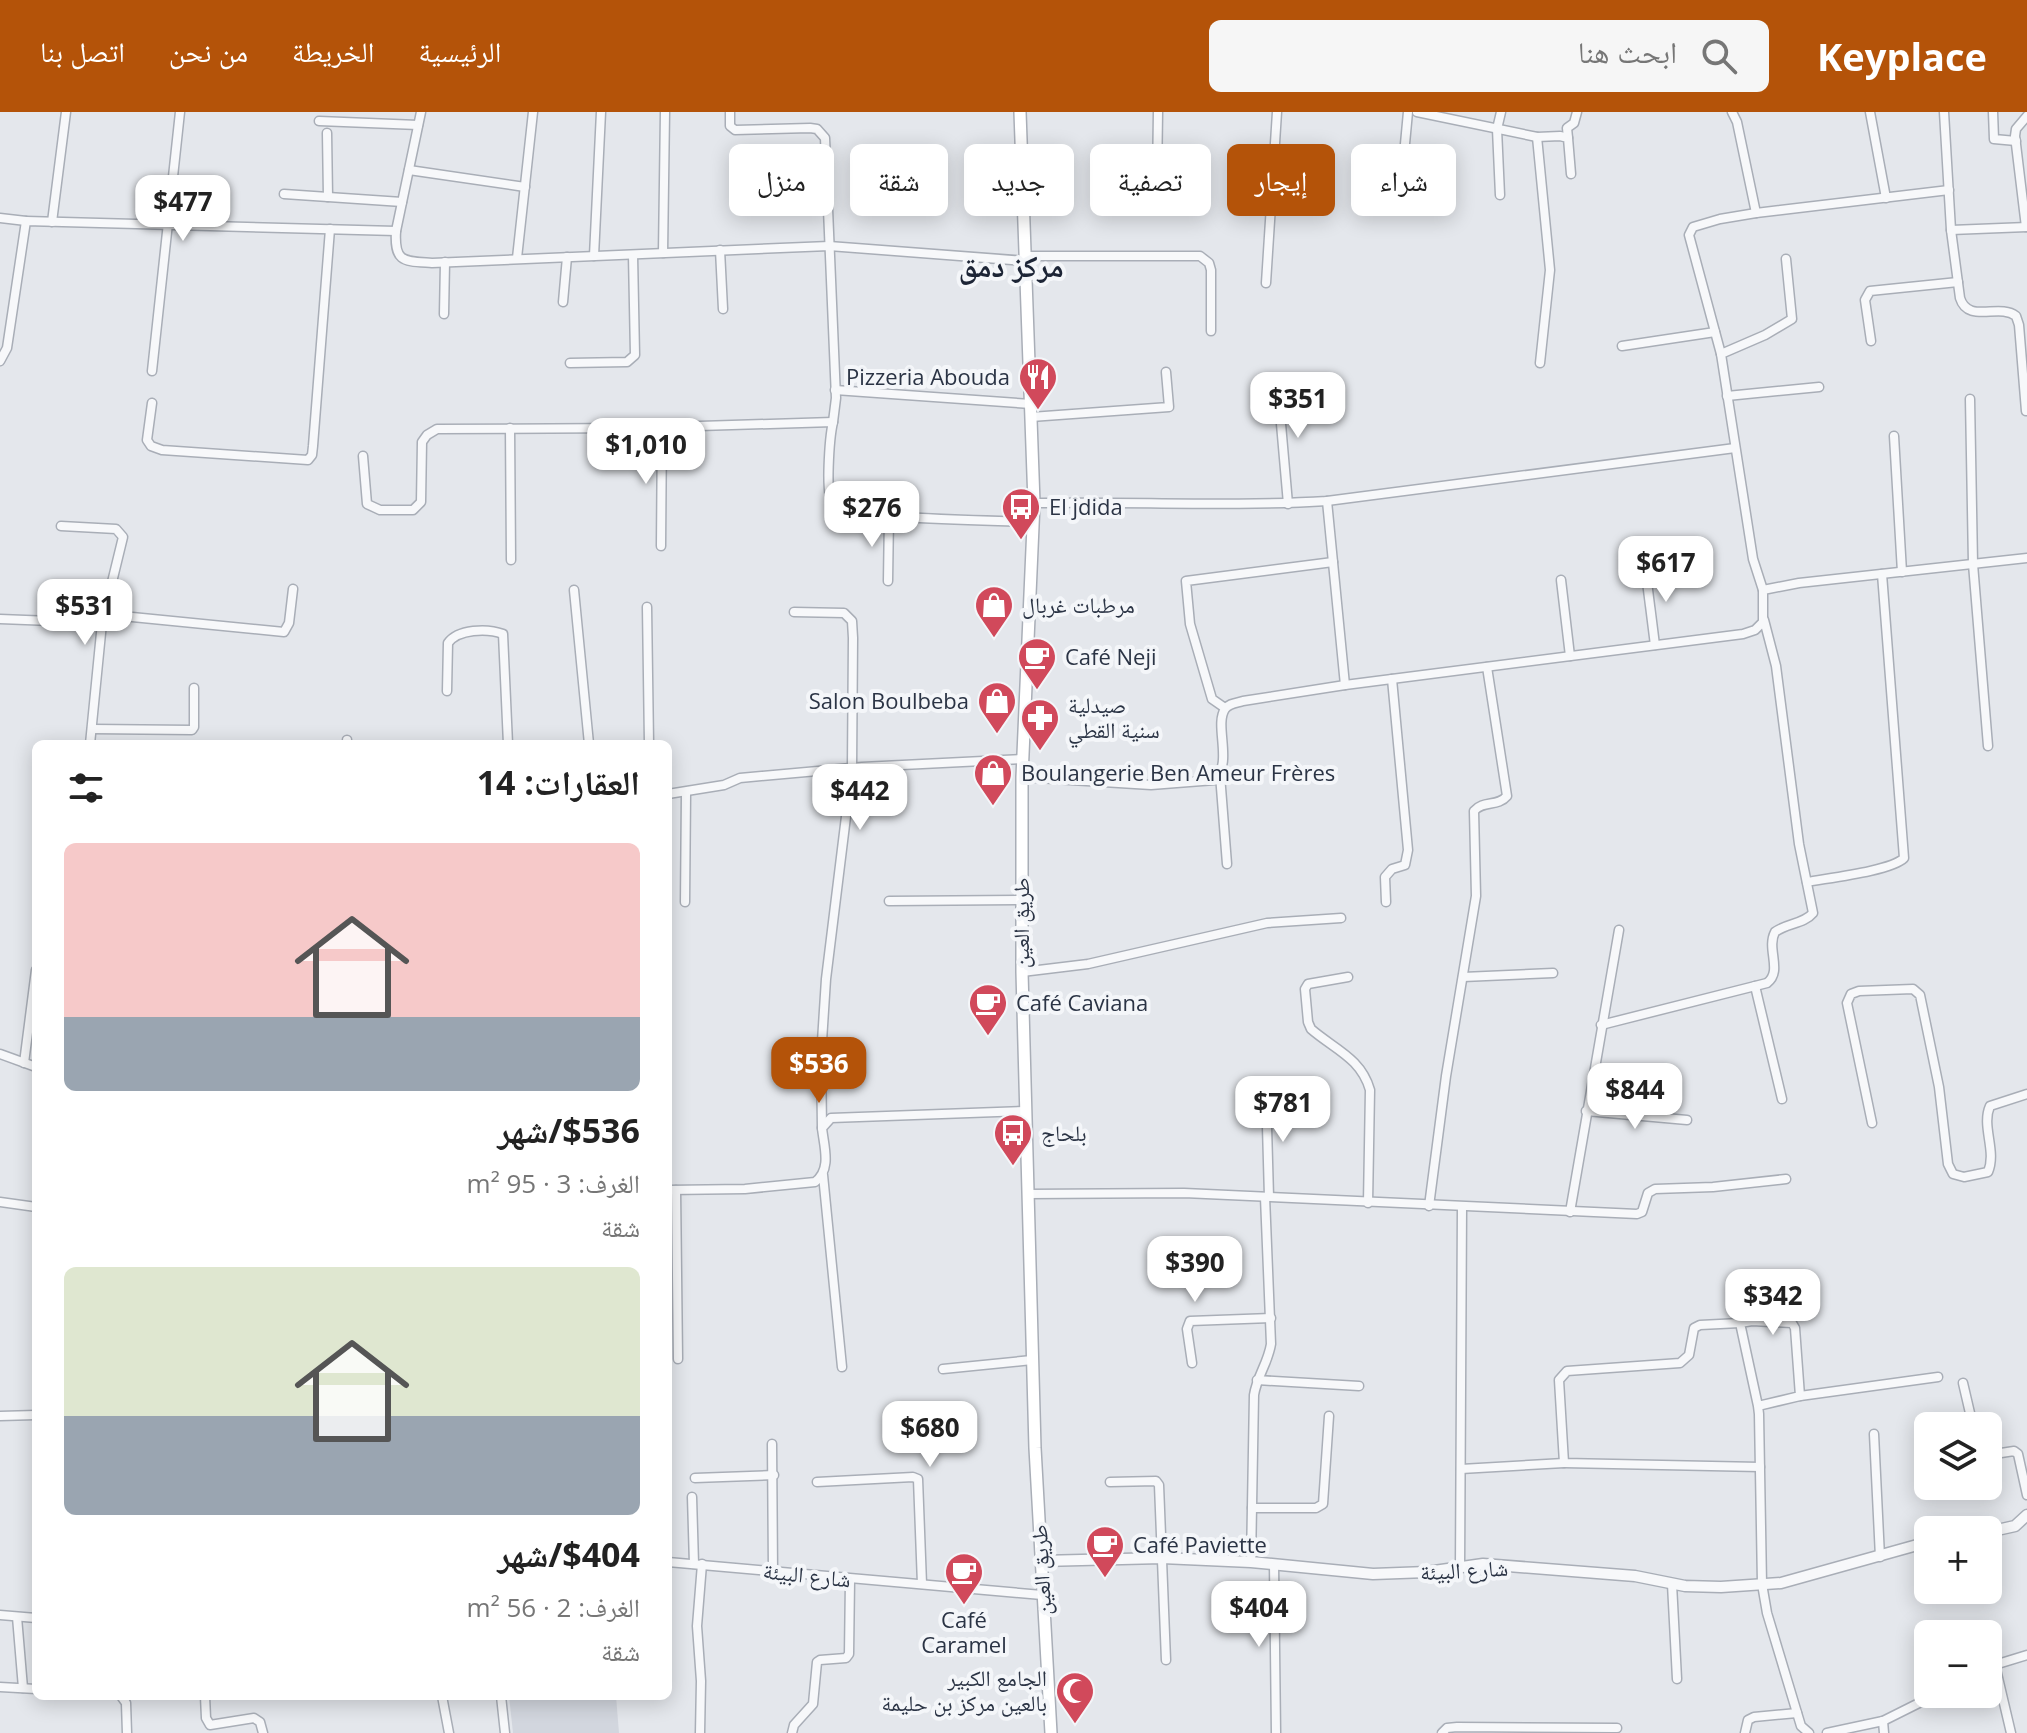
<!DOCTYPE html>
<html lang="ar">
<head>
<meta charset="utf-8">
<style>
	:root { --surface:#fff; --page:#f6f6f6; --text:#222; --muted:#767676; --accent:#b45309 }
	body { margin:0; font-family:"Open Sans","Noto Naskh Arabic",sans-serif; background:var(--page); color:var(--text); direction:rtl; height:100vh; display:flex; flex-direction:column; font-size:30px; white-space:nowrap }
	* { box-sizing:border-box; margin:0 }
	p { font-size:26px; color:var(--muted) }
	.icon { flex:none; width:44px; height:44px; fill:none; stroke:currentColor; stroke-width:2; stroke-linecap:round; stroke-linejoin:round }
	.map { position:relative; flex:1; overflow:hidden; direction:ltr }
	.details { position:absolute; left:32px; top:628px; width:640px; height:960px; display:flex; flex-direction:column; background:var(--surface); border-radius:12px; box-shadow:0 4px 20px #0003; direction:rtl }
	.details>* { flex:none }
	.top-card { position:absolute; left:696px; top:32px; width:760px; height:72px; direction:rtl; display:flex; gap:16px }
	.controls { position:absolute; left:1914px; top:1300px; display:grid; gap:16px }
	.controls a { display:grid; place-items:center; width:88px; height:88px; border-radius:12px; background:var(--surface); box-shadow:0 4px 20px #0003; font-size:40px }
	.price { position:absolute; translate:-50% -68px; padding:0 18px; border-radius:16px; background:#fff; color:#222; font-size:26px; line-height:52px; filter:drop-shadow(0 2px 4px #0008) }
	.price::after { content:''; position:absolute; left:50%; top:48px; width:24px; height:18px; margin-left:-12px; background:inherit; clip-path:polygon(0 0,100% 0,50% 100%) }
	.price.current { background:var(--accent); color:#fff }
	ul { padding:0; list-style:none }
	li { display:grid; align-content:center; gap:16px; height:424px; padding:0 32px }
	li span { display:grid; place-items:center; height:248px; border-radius:12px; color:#555 }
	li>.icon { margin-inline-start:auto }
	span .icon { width:144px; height:144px; fill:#fffc; stroke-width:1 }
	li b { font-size:34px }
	h2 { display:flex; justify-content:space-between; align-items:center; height:96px; padding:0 32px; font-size:34px }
	.chip { padding:0 28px; border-radius:12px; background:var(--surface); box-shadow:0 4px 20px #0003; font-size:28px; line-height:72px }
	.chip.current { background:var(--accent); color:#fff }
	header { display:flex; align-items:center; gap:48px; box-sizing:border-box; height:112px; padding:0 40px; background:var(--accent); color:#fff }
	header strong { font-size:38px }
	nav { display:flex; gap:44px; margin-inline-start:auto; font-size:28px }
	.search { width:560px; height:72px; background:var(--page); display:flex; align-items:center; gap:20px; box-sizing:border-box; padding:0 28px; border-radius:12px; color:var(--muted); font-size:30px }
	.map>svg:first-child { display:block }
	.built { fill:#d2d6de }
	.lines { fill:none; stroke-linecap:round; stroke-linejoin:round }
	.minor-casing { stroke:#a9aeb7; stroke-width:11 }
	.tertiary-casing { stroke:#a9aeb7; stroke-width:13 }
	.secondary-casing { stroke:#a9aeb7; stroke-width:14 }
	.minor { stroke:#f7f8fa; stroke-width:8 }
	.tertiary { stroke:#f7f8fa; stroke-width:10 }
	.secondary { stroke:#fff; stroke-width:11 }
	.labels { text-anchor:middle; stroke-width:8; stroke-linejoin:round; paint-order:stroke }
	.poi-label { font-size:22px; fill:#2b3445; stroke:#f4f6f9; text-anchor:start }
	.street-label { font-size:22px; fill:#2b3445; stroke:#f4f6f9 }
	.district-label { font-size:30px; font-weight:bold; fill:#1d2536; stroke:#f4f6f9 }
</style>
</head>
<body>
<header>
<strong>Keyplace</strong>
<div class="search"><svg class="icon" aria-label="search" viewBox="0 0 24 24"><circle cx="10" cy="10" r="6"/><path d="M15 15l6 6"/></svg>ابحث هنا</div>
<nav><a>الرئيسية</a><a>الخريطة</a><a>من نحن</a><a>اتصل بنا</a></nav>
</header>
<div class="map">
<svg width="2027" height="1621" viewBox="0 0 2027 1621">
	<rect width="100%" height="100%" fill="#e4e7ec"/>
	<polygon class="built" points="509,1584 616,1584 619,1621 513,1621"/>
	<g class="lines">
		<defs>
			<g id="minor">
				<path d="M421 0 396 119C394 151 404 149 432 151L829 134 1026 149"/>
				<polyline points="730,0 730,14 735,18 810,16 817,17 825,26 836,286 833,310"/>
				<polyline points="1417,0 1537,25 1560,24 1568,26 1571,62"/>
				<polyline points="1732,0 1737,10 1756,101"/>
				<polyline points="1870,0 1886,86"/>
				<path d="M1944 0 1951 118 1960 186C1968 212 1999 191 2016 204L2019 213 2026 299"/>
				<polyline points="1993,0 1994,27 2016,29"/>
				<polyline points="319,9 418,13"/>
				<polyline points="327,21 328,85"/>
				<polyline points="1537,25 1550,158 1540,251"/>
				<polyline points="1568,26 1567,16 1574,11 1577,0"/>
				<polyline points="409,58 525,75"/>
				<polyline points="1157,68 1158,0"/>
				<polyline points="284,82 402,90"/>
				<polyline points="1500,83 1497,17 1501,0"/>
				<polyline points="1400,85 1408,0"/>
				<polyline points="0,106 26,109"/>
				<polyline points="52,110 66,0"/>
				<polyline points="2026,115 2015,24 2016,17 2027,4"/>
				<polyline points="1951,118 2027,115"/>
				<polyline points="720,138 723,197"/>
				<polyline points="663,141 665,0"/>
				<polyline points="594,144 601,0"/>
				<polyline points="1025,144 1200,144 1209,151 1211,158 1211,219"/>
				<polyline points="517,146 533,0"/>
				<polyline points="1266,171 1277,0"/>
				<polyline points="563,190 567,145"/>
				<polyline points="444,202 445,150"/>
				<polyline points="1871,229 1865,188 1870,179 1958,170"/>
				<polyline points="1622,234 1715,220"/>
				<polyline points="1721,242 1689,123 1693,115 1720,107 1756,101 1949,78"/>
				<polyline points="0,249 7,236 26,109 396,119"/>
				<polyline points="570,251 627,250 635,243 633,143"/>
				<polyline points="152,259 180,0"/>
				<polyline points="1277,266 1288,392"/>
				<polyline points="835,278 1031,292"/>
				<polyline points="1727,284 1819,275"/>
				<polyline points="1970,287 1973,452 1988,634"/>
				<polyline points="152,291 147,328 151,334 162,338 308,348 312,343 313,334 330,117"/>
				<polyline points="1031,305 1169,295 1166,260"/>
				<polyline points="510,316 511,448"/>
				<polyline points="1894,324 1902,460"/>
				<path d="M363 344 367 392 380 398H413L421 390 422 330 427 323 437 317 635 316 833 310C830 323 824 387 834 396 846 406 1007 409 1033 410"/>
				<polyline points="1327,389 1345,573"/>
				<path d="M1034 391C1131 389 1229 395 1327 389L1735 336"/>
				<polyline points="61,414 116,417 123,425 104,503"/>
				<polyline points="661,434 662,315"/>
				<polyline points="1645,454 1655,533"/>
				<polyline points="1561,468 1570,544"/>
				<polyline points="888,469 889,404"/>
				<polyline points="574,478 589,632"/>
				<polyline points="1763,478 1753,447 1721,242 1765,223 1792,207 1786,147"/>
				<polyline points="647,495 649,632"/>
				<polyline points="794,500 844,501 852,509 853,526 852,656 826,867 821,945 822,1016"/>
				<polyline points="0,507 102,511 90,632"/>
				<polyline points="102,511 104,503 112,503 284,520 289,511 293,477"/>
				<path d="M447 579 448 531C458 517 487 516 503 522L508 632"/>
				<polyline points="1225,596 1212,587 1190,512 1186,469 1333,450"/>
				<polyline points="92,617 192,618 194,615 194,576"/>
				<polyline points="347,632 347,628"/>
				<polyline points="1220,663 1227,752"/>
				<path d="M1022 665 1151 673 1215 668C1233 650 1214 613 1225 597 1229 591 1237 591 1243 589L1345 573 1743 522 1755 518 1763 510V478L1799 471 2027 446"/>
				<polyline points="668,682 724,673 740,666 862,655 1022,647"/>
				<path d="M1807 770C1828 766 1891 759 1904 746L1882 462"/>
				<polyline points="889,789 1022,788"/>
				<polyline points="685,790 686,681"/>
				<polyline points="1386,790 1385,765 1392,757 1405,753 1408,738 1392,567"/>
				<polyline points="1022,860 1088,852 1267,811 1341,806"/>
				<path d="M1348 865 1308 872 1305 877 1308 910 1311 917C1334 937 1361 946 1370 978L1368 1091"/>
				<polyline points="1463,865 1553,861"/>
				<polyline points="1755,874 1782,987"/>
				<path d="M1601 913 1767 871C1783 859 1766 837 1775 820 1787 811 1804 812 1813 801L1799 732 1776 554 1764 508"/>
				<polyline points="0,942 36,955"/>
				<polyline points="24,951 36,858"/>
				<polyline points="1266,979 1269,1085"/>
				<polyline points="1586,999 1687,1008"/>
				<path d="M1872 1011 1847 891 1851 882 1859 879 1913 877 1920 883 1939 975 1948 1052 1953 1062 1964 1065 1988 1060C1997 1039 1981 1014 1990 994L2027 982"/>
				<polyline points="823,1063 842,1255"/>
				<path d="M668 1078 745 1077 815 1070C832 1057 824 1035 822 1016L831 1006 1026 999"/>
				<polyline points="676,1078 678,1247"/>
				<polyline points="1028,1082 1184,1081 1637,1102 1642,1100 1648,1081 1655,1077 1713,1075 1786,1067"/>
				<polyline points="0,1090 36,1095"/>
				<path d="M1429 1094 1446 964 1476 784 1474 699C1483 688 1498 695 1507 684L1487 555"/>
				<polyline points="1570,1100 1619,818"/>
				<polyline points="1740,1211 1700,1213 1694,1216 1689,1243 1680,1251 1567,1259 1559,1268 1564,1351 1760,1355"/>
				<polyline points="1192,1251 1187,1217 1190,1209 1271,1206"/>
				<polyline points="943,1257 1032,1248"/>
				<polyline points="1257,1268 1359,1274"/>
				<polyline points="1963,1271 1973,1314"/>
				<polyline points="1800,1284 1938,1265"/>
				<polyline points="1758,1294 1800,1284 1795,1216 1792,1211 1752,1209 1740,1211 1758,1294 1759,1302 1762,1472 1767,1501 1801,1614 1809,1621"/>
				<polyline points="0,1304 36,1303"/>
				<polyline points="1874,1322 1880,1445"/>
				<polyline points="772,1332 773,1460"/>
				<polyline points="1988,1343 2014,1339 2018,1342 2027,1383"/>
				<polyline points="1461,1357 1564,1351"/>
				<polyline points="695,1366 774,1363"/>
				<polyline points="817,1370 913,1365 918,1367 922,1472"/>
				<polyline points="1110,1370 1156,1369 1159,1373 1166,1548"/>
				<polyline points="692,1385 694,1452"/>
				<polyline points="1252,1396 1316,1396 1323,1392 1329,1304"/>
				<polyline points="668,1450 1042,1483"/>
				<path d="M1251 1450 1254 1283C1257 1264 1268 1251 1271 1232L1265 1085"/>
				<polyline points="1274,1452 1276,1621"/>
				<polyline points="1460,1456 1462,1095"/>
				<polyline points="1672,1472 1677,1567"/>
				<polyline points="0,1503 36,1506"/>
				<polyline points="17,1505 23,1576"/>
				<polyline points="1995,1553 2011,1621"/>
				<polyline points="1988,1555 2027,1543"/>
				<polyline points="0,1575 36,1577"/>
				<polyline points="121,1584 126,1591 127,1621"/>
				<polyline points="205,1584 206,1606 210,1613 254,1606 260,1610 263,1621"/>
				<polyline points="442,1584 449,1621"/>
				<polyline points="501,1584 505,1621"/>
				<polyline points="1883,1609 1884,1621"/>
				<polyline points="700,1621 701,1569 697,1514 702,1452"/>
				<polyline points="792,1621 794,1613 813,1592 817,1550 820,1548 846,1546 849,1542 850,1468"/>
				<polyline points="1442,1621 1447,1616 1457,1615 1617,1616"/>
				<polyline points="1745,1621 1748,1608 1754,1605 1797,1601"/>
				<polyline points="1827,1621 1883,1609 1937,1582"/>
			</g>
			<g id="tertiary">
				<polyline points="1988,1420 2015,1414 2027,1403"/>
				<polyline points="1041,1449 1162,1446 1251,1450 1373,1462 1427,1460 1483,1452 1635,1464 1685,1474 1721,1475 1781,1471 1928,1430"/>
			</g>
			<polyline id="secondary" points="1020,0 1034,391 1022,665 1022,860 1035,1336 1051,1621"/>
		</defs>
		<use href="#minor" class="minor-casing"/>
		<use href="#tertiary" class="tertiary-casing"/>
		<use href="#secondary" class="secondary-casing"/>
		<use href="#minor" class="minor"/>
		<use href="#tertiary" class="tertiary"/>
		<use href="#secondary" class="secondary"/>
	</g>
	<defs>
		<symbol id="restaurant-pin" viewBox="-11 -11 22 30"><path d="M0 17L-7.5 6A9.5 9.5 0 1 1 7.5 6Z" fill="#d1495b" stroke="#f4f6f9"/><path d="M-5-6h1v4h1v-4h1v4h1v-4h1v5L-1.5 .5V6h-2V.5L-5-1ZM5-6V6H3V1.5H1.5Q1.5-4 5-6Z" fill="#fff"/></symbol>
		<symbol id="bus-pin" viewBox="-11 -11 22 30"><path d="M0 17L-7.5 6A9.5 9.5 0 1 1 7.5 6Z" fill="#d1495b" stroke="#f4f6f9"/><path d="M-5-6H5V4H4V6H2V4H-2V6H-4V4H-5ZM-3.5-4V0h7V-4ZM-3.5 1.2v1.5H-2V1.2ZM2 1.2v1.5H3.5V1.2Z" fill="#fff"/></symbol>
		<symbol id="shop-pin" viewBox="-11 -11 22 30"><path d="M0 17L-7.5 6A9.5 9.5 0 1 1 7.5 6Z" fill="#d1495b" stroke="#f4f6f9"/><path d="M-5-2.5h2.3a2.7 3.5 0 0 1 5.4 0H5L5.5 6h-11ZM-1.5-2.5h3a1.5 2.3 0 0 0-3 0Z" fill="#fff"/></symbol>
		<symbol id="cafe-pin" viewBox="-11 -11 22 30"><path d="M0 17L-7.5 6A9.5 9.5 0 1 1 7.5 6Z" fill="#d1495b" stroke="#f4f6f9"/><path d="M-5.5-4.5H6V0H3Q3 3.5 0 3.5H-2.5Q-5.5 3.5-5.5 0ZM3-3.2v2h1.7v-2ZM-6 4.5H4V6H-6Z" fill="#fff"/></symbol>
		<symbol id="pharmacy-pin" viewBox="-11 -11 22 30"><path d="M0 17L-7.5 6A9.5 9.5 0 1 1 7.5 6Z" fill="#d1495b" stroke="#f4f6f9"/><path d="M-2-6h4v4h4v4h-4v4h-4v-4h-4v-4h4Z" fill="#fff"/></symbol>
		<symbol id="mosque-pin" viewBox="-11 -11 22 30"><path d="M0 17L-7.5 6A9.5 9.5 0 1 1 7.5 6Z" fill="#d1495b" stroke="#f4f6f9"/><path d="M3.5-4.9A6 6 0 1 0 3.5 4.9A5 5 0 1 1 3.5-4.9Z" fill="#fff"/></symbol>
	</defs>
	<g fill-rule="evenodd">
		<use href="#restaurant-pin" x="1016" y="243" width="44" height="60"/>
		<use href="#bus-pin" x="999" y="373" width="44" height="60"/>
		<use href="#shop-pin" x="972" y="471" width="44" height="60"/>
		<use href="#cafe-pin" x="1015" y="523" width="44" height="60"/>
		<use href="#shop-pin" x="975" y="567" width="44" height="60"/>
		<use href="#pharmacy-pin" x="1018" y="584" width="44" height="60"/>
		<use href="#shop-pin" x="971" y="639" width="44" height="60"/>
		<use href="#cafe-pin" x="966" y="869" width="44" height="60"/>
		<use href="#bus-pin" x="991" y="999" width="44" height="60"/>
		<use href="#cafe-pin" x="1083" y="1411" width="44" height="60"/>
		<use href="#cafe-pin" x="942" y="1438" width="44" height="60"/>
		<use href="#mosque-pin" x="1053" y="1557" width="44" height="60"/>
	</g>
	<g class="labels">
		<g class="poi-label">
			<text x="1010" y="273" text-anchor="end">Pizzeria Abouda</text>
			<text x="1049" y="403">El jdida</text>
			<text x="1022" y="501">مرطبات غربال</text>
			<text x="1065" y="553">Café Neji</text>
			<text x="969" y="597" text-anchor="end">Salon Boulbeba</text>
			<text x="1068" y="601">صيدلية<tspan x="1068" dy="25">سنية القطي</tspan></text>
			<text x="1021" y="669">Boulangerie Ben Ameur Frères</text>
			<text x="1016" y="899">Café Caviana</text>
			<text x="1041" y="1029">بلحاج</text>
			<text x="1133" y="1441">Café Paviette</text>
			<text x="964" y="1516" text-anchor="middle">Café<tspan x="964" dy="25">Caramel</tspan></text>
			<text x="1047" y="1574" text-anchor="end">الجامع الكبير<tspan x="1047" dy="25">بالعين مركز بن حليمة</tspan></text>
		</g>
		<g class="street-label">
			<text transform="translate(1021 811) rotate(-90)" y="8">طريق العين</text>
			<text transform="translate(1041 1458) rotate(-93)" y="8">طريق العين</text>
			<text transform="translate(1464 1458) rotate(-3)" y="8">شارع البيئة</text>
			<text transform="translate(807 1463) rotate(6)" y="8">شارع البيئة</text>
		</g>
		<g class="district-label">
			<text x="1011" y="165">مركز دمق</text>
		</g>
	</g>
</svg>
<div class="controls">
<a><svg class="icon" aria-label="layers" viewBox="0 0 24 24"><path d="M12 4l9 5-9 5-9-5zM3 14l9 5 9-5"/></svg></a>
<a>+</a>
<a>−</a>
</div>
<b class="price" style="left:183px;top:131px">$477</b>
<b class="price" style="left:1298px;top:328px">$351</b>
<b class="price" style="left:646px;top:374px">$1,010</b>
<b class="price" style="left:872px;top:437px">$276</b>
<b class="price" style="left:1666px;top:492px">$617</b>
<b class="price" style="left:85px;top:535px">$531</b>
<b class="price" style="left:860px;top:720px">$442</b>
<b class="price current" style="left:819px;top:993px">$536</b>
<b class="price" style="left:1635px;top:1019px">$844</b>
<b class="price" style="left:1283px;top:1032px">$781</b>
<b class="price" style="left:1195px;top:1192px">$390</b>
<b class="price" style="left:1773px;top:1225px">$342</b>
<b class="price" style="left:930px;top:1357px">$680</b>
<b class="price" style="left:1259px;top:1537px">$404</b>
<div class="top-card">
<a class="chip">شراء</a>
<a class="chip current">إيجار</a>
<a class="chip">تصفية</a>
<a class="chip">جديد</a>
<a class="chip">شقة</a>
<a class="chip">منزل</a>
</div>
<section class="details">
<h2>العقارات: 14<svg class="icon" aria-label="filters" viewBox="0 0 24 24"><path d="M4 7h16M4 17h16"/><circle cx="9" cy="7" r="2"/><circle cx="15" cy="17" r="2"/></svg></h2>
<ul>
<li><span style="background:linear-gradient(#f6c9c9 70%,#9aa5b1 0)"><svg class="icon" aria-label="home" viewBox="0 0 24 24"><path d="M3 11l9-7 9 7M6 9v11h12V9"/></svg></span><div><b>$536/شهر</b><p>الغرف: 3 · 95 m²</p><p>شقة</p></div></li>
<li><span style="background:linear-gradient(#dfe7d0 60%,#9aa5b1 0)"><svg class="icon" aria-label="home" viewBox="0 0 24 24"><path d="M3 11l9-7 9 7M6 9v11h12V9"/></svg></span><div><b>$404/شهر</b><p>الغرف: 2 · 56 m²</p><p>شقة</p></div></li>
</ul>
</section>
</div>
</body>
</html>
